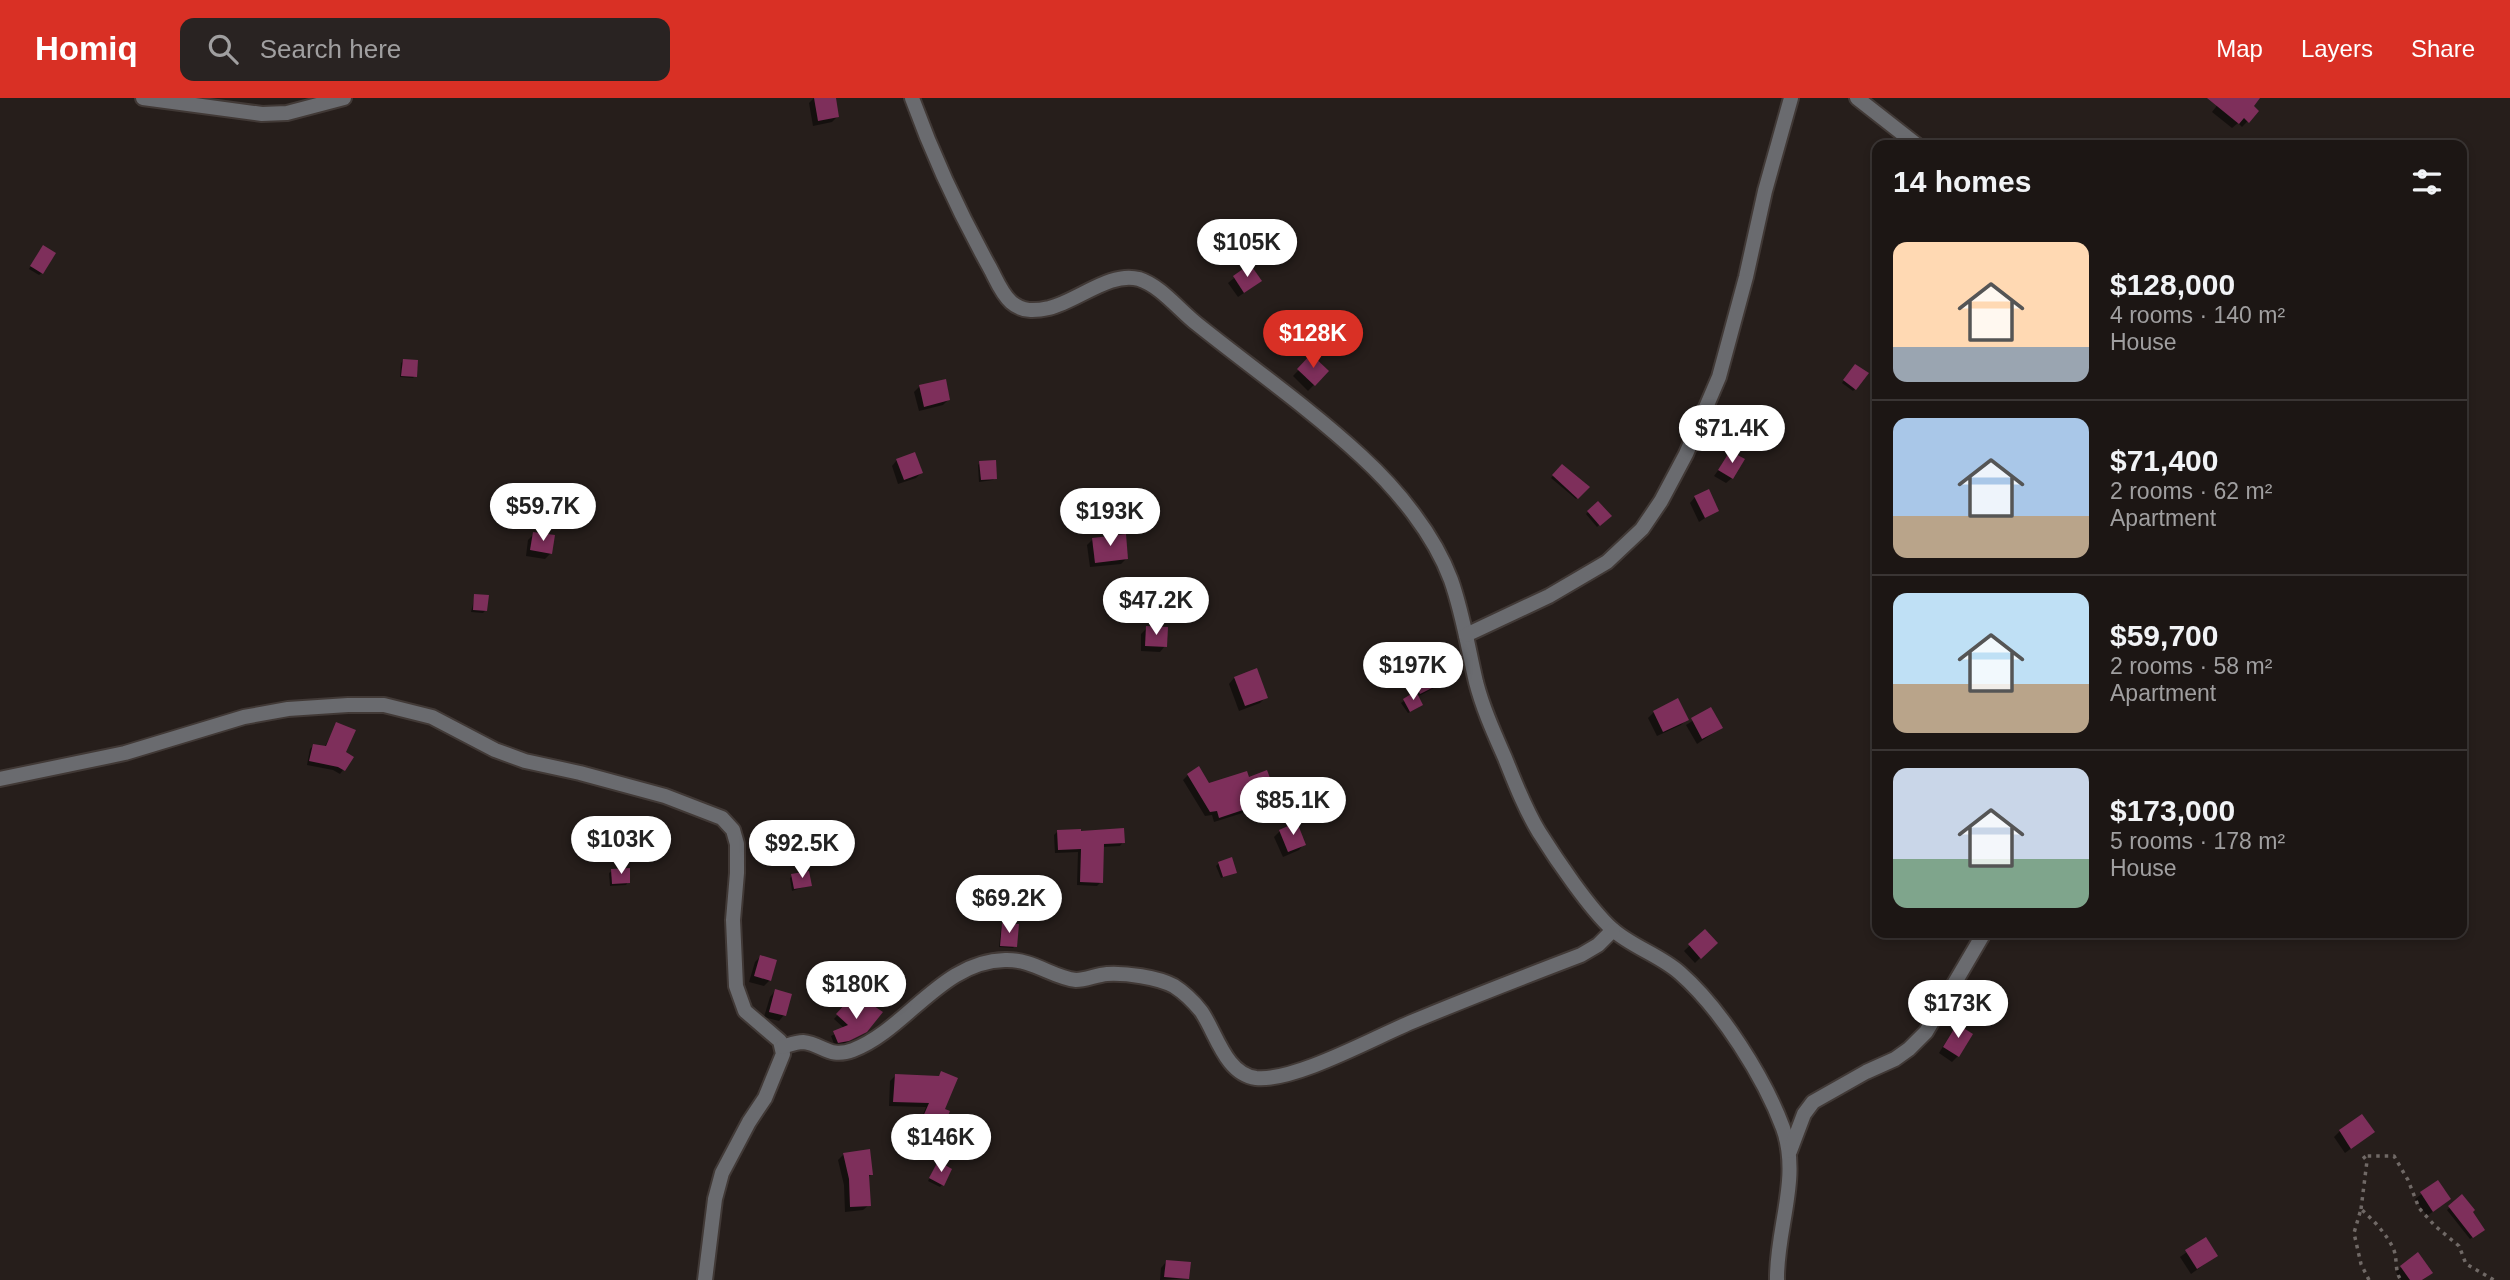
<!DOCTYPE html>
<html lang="en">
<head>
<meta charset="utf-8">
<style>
	:root { --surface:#1c1614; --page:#292322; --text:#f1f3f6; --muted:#a09fa0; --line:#3a3534; --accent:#d93025 }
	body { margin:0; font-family:Helvetica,sans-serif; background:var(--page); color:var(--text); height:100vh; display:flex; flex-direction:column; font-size:26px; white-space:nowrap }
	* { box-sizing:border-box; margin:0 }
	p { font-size:23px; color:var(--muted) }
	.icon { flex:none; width:38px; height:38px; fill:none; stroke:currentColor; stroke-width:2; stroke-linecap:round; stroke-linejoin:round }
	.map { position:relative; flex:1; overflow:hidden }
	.side { position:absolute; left:1872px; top:42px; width:595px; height:798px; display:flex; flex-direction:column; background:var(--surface); border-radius:14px; box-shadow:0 4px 10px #0003,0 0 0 2px var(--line) }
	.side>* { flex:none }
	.price { position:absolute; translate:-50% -60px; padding:0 16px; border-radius:24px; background:#fff; color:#222; font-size:23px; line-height:46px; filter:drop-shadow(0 2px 4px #0008) }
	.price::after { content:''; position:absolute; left:50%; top:42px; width:21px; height:16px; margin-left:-10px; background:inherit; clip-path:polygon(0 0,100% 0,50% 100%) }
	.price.current { background:var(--accent); color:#fff }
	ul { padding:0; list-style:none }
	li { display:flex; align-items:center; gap:21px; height:175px; padding:0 21px }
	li+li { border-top:2px solid var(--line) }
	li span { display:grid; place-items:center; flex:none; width:196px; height:140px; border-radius:14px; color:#555 }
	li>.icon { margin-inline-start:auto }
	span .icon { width:84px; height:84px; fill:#fffc; stroke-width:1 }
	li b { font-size:30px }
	h2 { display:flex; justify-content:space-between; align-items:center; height:84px; padding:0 21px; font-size:30px }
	header { display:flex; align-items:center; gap:42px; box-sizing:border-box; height:98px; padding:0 35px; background:var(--accent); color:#fff }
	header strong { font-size:33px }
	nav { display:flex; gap:38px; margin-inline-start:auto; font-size:24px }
	.search { width:490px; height:63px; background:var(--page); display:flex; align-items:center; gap:18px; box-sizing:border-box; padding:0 24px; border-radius:14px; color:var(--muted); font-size:26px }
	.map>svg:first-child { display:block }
	.shadow { fill:#0007 }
	.building { fill:#7e2f5b }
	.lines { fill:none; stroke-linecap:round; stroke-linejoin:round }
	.street-casing { stroke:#413936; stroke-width:18 }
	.path { stroke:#706966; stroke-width:3.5; stroke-dasharray:3.5 5; stroke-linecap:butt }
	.street { stroke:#6a6b6f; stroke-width:14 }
</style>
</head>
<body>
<header>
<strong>Homiq</strong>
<div class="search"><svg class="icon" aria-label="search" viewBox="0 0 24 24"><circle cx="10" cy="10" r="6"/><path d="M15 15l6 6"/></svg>Search here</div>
<nav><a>Map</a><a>Layers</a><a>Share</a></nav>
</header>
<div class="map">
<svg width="2510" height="1182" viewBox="0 0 2510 1182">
	<rect width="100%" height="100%" fill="#261e1b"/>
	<g class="shadow">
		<polygon points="814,0 834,0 837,19 832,24 813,28 809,5"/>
		<polygon points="2223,0 2248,0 2252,9 2257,13 2242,29 2238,25 2232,30 2212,14"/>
		<polygon points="41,151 42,175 39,177 29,171"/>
		<polygon points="1249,168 1254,188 1238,199 1228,185"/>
		<polygon points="1311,259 1327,273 1308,293 1293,278"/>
		<polygon points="403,263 415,278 413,280 400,279 401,265"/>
		<polygon points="1853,270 1855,291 1853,293 1842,285"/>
		<polygon points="920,288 948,302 943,307 919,313 914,294"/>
		<polygon points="1731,355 1732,380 1726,385 1714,378"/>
		<polygon points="897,362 921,375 916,380 898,386 892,368"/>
		<polygon points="980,365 995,380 993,382 979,384 978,367"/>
		<polygon points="1562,368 1587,389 1576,401 1551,380"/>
		<polygon points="1695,399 1717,412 1699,424 1690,405"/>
		<polygon points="1598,405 1609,418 1597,429 1586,416"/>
		<polygon points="534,436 551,455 545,461 526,458 528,442"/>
		<polygon points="1093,441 1127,460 1121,466 1090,469 1087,447"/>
		<polygon points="475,498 486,512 483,515 471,514"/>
		<polygon points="1147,530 1165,548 1160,554 1141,553 1141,536"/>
		<polygon points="1234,580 1266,599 1260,605 1239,613 1229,586"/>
		<polygon points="1413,580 1441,584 1436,589 1417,599 1419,609 1408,615 1401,605 1413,597 1407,586"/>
		<polygon points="1710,612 1721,630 1697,646 1686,627"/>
		<polygon points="1654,614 1687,621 1681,627 1657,638 1648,620"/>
		<polygon points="337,626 344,654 352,659 343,672 340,676 333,672 307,667 310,651 313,648 324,650"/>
		<polygon points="1188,677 1209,687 1271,687 1266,692 1253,697 1256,707 1252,712 1214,724 1212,717 1205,718 1183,682"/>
		<polygon points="1058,733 1123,744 1120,748 1102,749 1101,784 1097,788 1077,787 1078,754 1055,755 1054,737"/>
		<polygon points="1280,733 1304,746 1299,752 1283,759 1274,739"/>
		<polygon points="1219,765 1235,774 1221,780 1216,768"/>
		<polygon points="612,773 628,784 626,787 610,788 609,775"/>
		<polygon points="792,778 810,787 792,793 790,780"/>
		<polygon points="1003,827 1015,848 1013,850 999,849 1001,829"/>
		<polygon points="1705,833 1715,845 1695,865 1684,853"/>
		<polygon points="760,859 770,882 764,888 749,884 755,864"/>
		<polygon points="887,870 896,878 882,894 873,887"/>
		<polygon points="775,893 784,917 779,923 764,919 770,899"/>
		<polygon points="848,905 866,933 844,946 835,948 831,938 845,931 834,921"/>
		<polygon points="1952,934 1958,958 1952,964 1939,955"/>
		<polygon points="942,975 943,1012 941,1028 936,1033 919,1026 926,1009 889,1008 890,983 895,978 938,979"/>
		<polygon points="2340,1033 2373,1034 2345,1055 2334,1039"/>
		<polygon points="844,1056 872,1076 867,1080 869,1107 863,1112 845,1114 844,1087 838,1062"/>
		<polygon points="936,1068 942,1087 940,1089 928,1083"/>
		<polygon points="2437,1084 2443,1106 2427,1118 2415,1101"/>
		<polygon points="2462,1099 2480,1134 2470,1141 2447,1112"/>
		<polygon points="2205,1141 2216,1158 2191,1176 2180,1159"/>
		<polygon points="1166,1164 1188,1180 1160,1182 1161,1170"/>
		<polygon points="2401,1169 2425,1180 2422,1182 2401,1182 2396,1174"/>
	</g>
	<g class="building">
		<polygon points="814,0 836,0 839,19 818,23"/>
		<polygon points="2207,0 2260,0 2254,8 2259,13 2249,25 2244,20 2239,26"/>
		<polygon points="43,147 56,155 43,176 30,168"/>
		<polygon points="1250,166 1262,183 1244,195 1233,178"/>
		<polygon points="1311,256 1329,273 1315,288 1297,271"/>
		<polygon points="403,261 418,262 417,279 401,278"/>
		<polygon points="1855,266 1869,275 1856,292 1843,282"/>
		<polygon points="946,281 950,302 924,309 919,287"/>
		<polygon points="1730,353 1745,361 1733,381 1718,372"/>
		<polygon points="915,354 923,375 904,382 896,361"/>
		<polygon points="996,362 997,381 981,382 979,363"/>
		<polygon points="1562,366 1590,389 1578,401 1552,377"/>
		<polygon points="1709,391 1719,413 1705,420 1694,398"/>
		<polygon points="1598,403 1612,418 1600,428 1587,413"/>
		<polygon points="533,434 555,437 552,456 530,452"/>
		<polygon points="1126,436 1128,461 1095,465 1092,440"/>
		<polygon points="474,496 489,497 487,513 473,512"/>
		<polygon points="1146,528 1168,529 1167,549 1145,548"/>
		<polygon points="1436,568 1444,584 1420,596 1412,579"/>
		<polygon points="1257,570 1268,600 1245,608 1234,579"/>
		<polygon points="1416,593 1423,607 1410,614 1403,601"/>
		<polygon points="1678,600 1689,622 1663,634 1653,613"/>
		<polygon points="1711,609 1723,630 1702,641 1691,620"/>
		<polygon points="336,624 356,632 346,654 354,659 345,673 338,669 309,663 313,646 326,648"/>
		<polygon points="1199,668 1209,685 1247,673 1249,679 1267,672 1273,688 1254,695 1258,707 1219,720 1217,713 1210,714 1187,676"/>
		<polygon points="1297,724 1306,747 1288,754 1279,732"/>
		<polygon points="1124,730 1125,745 1104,746 1103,785 1080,784 1081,751 1058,752 1057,732 1081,731 1081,733"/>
		<polygon points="1232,759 1237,775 1223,779 1218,764"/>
		<polygon points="630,770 630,785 612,786 611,771"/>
		<polygon points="809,773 812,788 794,791 791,776"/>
		<polygon points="1002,825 1019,826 1017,849 1000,848"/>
		<polygon points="1705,831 1718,845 1701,861 1688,846"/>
		<polygon points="760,857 777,862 771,883 754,878"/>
		<polygon points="887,868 898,878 886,893 874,884"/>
		<polygon points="775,891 792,896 786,918 769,914"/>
		<polygon points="848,903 861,914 868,904 883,914 867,934 849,943 838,945 833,933 848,927 836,916"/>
		<polygon points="1957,926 1973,936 1959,959 1943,949"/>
		<polygon points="941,973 958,980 945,1011 950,1013 943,1029 922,1021 929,1005 893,1004 895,976 939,978"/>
		<polygon points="2362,1016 2375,1034 2351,1051 2339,1032"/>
		<polygon points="870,1051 873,1077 869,1077 871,1108 850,1109 849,1081 843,1055"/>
		<polygon points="938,1063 952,1071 944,1088 929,1080"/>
		<polygon points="2438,1082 2451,1101 2433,1114 2420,1094"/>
		<polygon points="2462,1096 2475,1112 2473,1114 2485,1132 2473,1140 2448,1108"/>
		<polygon points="2206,1139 2218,1158 2197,1171 2185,1152"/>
		<polygon points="2418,1154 2433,1175 2422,1182 2410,1182 2400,1168"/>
		<polygon points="1166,1162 1191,1164 1189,1181 1164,1179"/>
	</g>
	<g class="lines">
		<defs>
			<g id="street">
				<polyline points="143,0 262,16 287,15 344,0"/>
				<path d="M912 0C933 58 960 116 990 170 996 181 1001 195 1011 204 1022 214 1035 213 1049 210 1078 203 1110 173 1139 181 1161 188 1179 212 1197 226 1252 270 1309 310 1361 358 1397 391 1434 436 1451 482 1463 516 1468 550 1476 584 1483 611 1494 635 1505 660 1515 685 1525 711 1539 734 1556 761 1589 810 1612 831 1632 849 1660 857 1680 875 1721 911 1764 979 1783 1030 1801 1080 1776 1131 1777 1182"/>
				<polyline points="1857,0 1917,47"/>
				<polyline points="1466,537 1549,498 1607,464 1642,431 1661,403 1686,356 1719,279 1746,179 1765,93 1791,0"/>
				<polyline points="0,681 125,655 244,619 288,611 348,607 384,607 432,619 495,652 525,663 580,675 665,698 722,720 733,732 737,746 737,775 733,822 736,888 745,913 780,943 783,956 765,1000 749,1024 722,1075 715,1101 705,1182"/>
				<path d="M782 949C789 947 796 944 803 944 823 946 829 961 853 952 907 931 942 863 1005 862 1033 861 1053 880 1076 882 1086 882 1096 877 1107 876 1126 875 1157 879 1174 888 1185 895 1193 903 1201 913 1216 934 1225 976 1256 980 1295 984 1377 938 1414 923 1469 900 1526 878 1581 857L1598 847 1613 832"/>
				<polyline points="1790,1053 1804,1016 1813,1004 1866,974 1895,961 1909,951 1926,934 1984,835"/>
			</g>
		</defs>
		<use href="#street" class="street-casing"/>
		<g class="path">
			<polyline points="2361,1111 2367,1063 2363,1058 2394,1058 2408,1082 2419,1110 2435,1128 2459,1148 2466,1166 2494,1182"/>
			<path d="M2369 1182 2361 1166 2354 1135 2361 1111C2373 1122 2386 1135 2393 1150 2398 1160 2394 1173 2401 1182"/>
		</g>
		<use href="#street" class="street"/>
	</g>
</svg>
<b class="price" style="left:1247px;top:181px">$105K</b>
<b class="price current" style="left:1313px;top:272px">$128K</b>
<b class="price" style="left:1732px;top:367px">$71.4K</b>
<b class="price" style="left:543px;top:445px">$59.7K</b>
<b class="price" style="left:1110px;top:450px">$193K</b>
<b class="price" style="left:1156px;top:539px">$47.2K</b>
<b class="price" style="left:1413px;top:604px">$197K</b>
<b class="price" style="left:1293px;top:739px">$85.1K</b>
<b class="price" style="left:621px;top:778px">$103K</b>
<b class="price" style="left:802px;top:782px">$92.5K</b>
<b class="price" style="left:1009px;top:837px">$69.2K</b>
<b class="price" style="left:856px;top:923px">$180K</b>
<b class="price" style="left:1958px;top:942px">$173K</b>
<b class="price" style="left:941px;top:1076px">$146K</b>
<section class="side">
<h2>14 homes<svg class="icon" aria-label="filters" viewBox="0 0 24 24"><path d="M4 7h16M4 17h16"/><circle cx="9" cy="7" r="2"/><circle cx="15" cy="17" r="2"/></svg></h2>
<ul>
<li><span style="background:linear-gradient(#ffd9b3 75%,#9aa5b1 0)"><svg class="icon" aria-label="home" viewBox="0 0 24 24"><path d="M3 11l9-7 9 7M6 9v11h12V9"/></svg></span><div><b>$128,000</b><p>4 rooms · 140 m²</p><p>House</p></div></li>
<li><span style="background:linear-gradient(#a9c7e8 70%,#b9a48a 0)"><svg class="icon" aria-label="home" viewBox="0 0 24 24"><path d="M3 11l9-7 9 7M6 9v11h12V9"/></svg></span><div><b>$71,400</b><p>2 rooms · 62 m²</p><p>Apartment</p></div></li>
<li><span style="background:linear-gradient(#bfe0f5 65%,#b9a48a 0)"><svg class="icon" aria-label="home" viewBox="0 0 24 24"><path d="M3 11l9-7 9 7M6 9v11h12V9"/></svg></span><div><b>$59,700</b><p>2 rooms · 58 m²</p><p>Apartment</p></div></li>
<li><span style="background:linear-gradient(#c9d6e8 65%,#7fa58c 0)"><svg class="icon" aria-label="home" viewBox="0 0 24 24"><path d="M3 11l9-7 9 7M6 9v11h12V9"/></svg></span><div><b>$173,000</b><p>5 rooms · 178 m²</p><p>House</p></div></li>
</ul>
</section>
</div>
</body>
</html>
